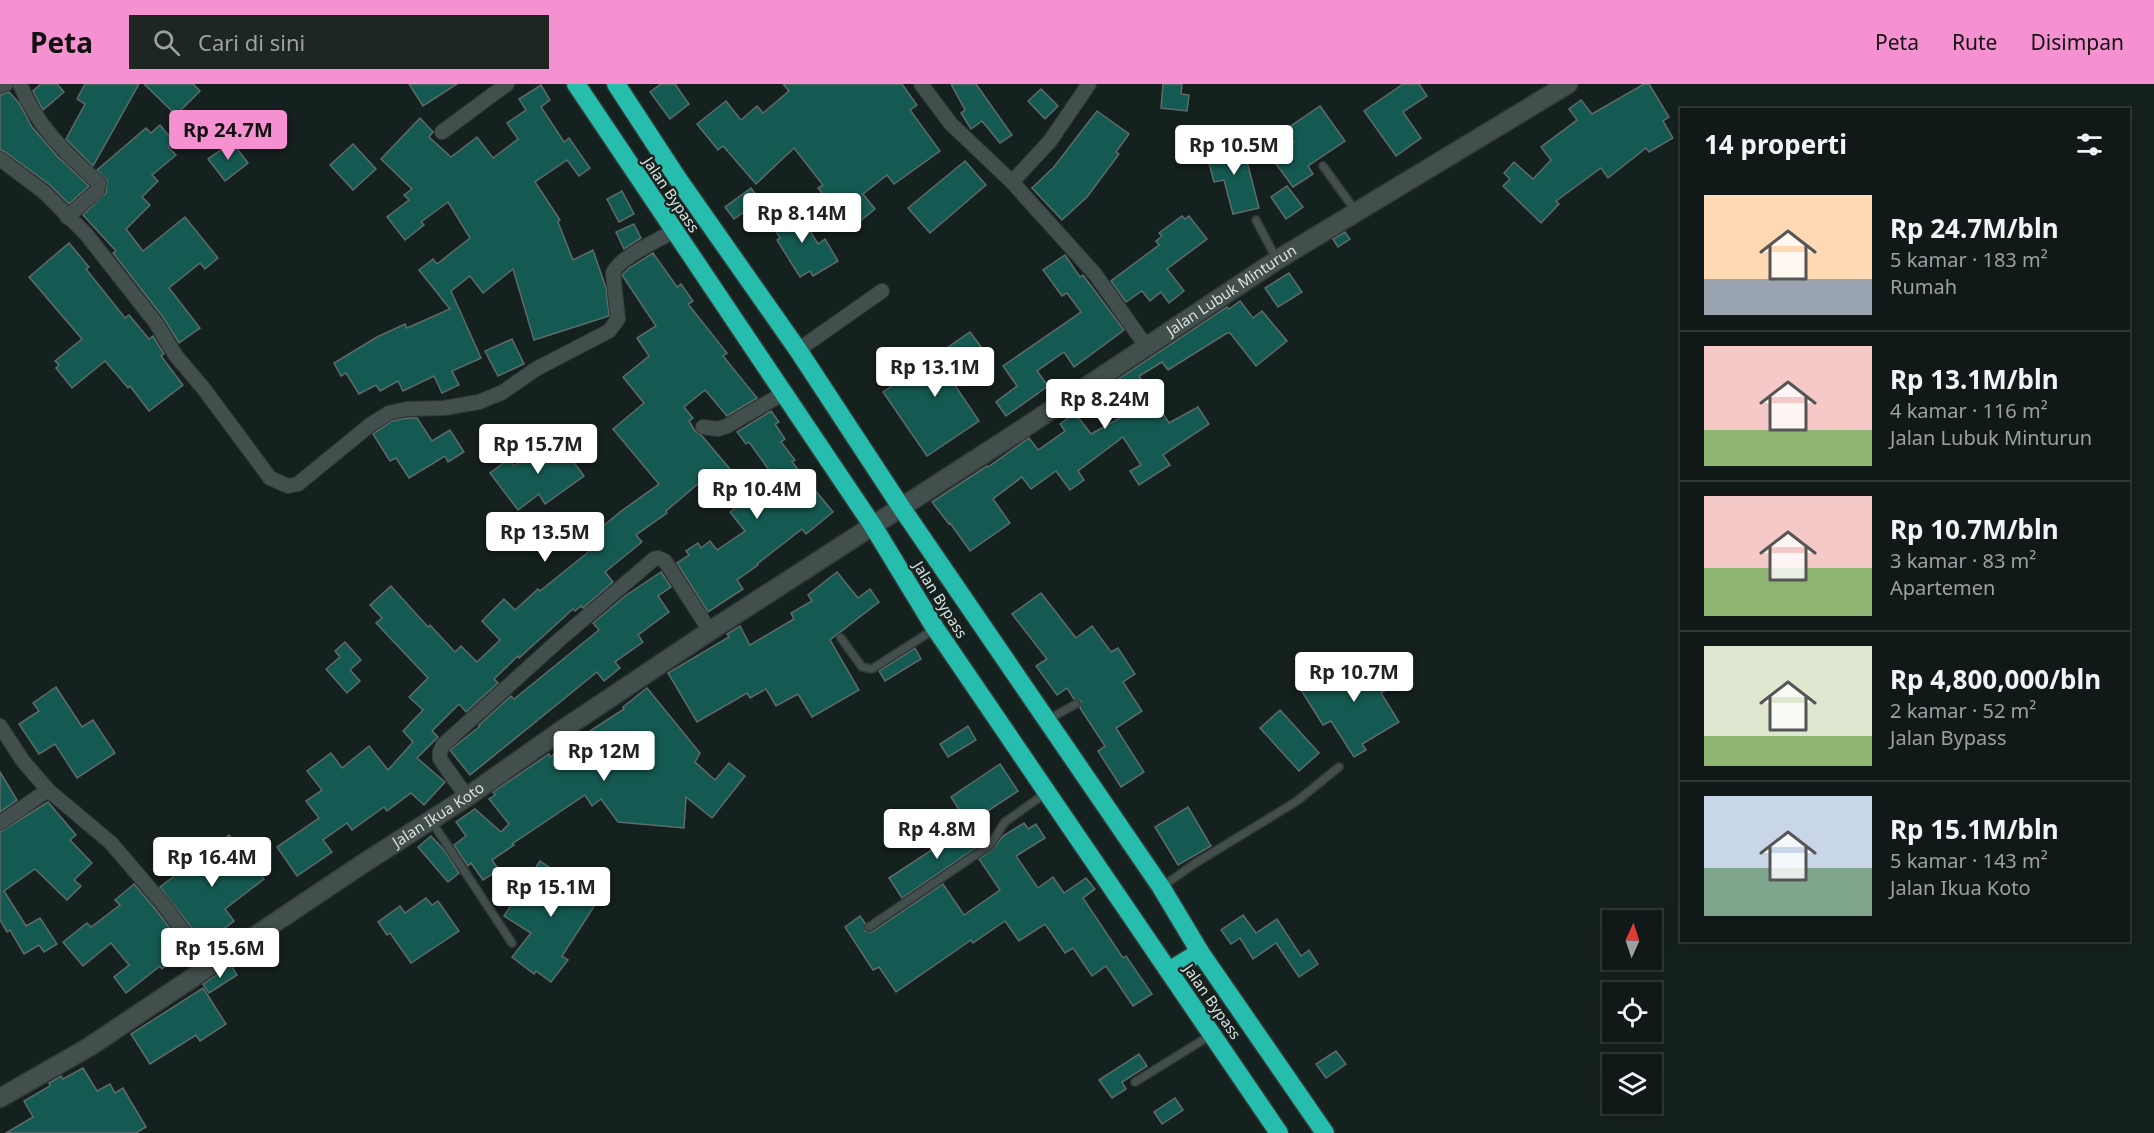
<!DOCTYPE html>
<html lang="id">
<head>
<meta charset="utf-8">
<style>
	:root { --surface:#101917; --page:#1e2624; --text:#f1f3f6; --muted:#9ca0a1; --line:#303836; --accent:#f590d1 }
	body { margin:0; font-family:"Noto Sans",sans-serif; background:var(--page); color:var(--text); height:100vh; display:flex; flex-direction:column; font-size:22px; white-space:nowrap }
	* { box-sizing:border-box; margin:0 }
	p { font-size:20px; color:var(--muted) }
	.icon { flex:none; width:33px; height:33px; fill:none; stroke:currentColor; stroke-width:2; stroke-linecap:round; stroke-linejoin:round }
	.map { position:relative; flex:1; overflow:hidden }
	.drawer { position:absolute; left:1680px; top:24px; width:450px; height:834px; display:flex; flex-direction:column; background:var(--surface); border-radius:0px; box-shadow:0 3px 15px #0003,0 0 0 2px var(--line) }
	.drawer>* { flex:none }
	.needle { width:39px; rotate:3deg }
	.tools { position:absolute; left:1602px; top:826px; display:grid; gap:12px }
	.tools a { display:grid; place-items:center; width:60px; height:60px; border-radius:0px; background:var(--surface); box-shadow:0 3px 15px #0003,0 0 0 2px var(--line); font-size:30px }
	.price { position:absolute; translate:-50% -51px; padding:0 14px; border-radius:6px; background:#fff; color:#222; font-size:20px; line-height:39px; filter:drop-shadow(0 2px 3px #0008) }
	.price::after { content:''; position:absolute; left:50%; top:36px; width:18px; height:14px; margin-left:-9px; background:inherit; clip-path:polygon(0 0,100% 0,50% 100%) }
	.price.selected { background:var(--accent); color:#111 }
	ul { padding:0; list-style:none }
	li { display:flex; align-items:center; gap:18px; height:150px; padding:0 24px }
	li+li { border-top:2px solid var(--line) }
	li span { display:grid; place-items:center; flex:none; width:168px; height:120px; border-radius:0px; color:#555 }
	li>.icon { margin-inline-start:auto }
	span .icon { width:72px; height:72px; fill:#fffc; stroke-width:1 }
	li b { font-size:26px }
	h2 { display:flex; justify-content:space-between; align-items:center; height:72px; padding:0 24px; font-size:26px }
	header { display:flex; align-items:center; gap:36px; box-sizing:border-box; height:84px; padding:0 30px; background:var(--accent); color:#111 }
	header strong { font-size:28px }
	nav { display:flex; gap:33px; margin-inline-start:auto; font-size:21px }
	.search { width:420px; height:54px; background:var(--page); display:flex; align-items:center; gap:15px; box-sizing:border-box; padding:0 21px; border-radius:0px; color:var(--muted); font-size:22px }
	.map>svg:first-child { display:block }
	.building { fill:#155a52; stroke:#5e6b69; stroke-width:1.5 }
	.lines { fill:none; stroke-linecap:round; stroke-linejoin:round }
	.lane-casing { stroke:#323a38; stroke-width:10 }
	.street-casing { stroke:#323a38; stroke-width:16 }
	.secondary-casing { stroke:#323a38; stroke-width:21 }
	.highway-casing { stroke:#323a38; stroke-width:21 }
	.lane { stroke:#424f4d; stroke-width:7 }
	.street { stroke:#424f4d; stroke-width:14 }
	.secondary { stroke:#424f4d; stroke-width:18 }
	.highway { stroke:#27bdad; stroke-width:18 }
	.labels { text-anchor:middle; stroke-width:4.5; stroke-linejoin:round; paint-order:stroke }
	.street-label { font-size:15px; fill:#dae2e0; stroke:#15211f }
</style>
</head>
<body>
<header>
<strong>Peta</strong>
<div class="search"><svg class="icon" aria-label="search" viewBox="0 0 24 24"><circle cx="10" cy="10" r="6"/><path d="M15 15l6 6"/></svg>Cari di sini</div>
<nav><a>Peta</a><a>Rute</a><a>Disimpan</a></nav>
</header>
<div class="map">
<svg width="2154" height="1049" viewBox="0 0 2154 1049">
	<rect width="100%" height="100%" fill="#15211f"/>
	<g class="building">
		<polygon points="41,0 57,0 64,8 43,26 33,7"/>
		<polygon points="85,0 139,0 93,82 66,55 85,20 77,15"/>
		<polygon points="144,0 193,0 200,7 176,31"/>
		<polygon points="409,0 457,0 423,22"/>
		<polygon points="661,0 675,0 689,20 670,35 650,8"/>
		<polygon points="783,0 902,0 917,21 910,26 940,67 894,100 887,91 863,110 875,125 853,143 837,122 834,124 818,104 823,101 794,64 756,100 723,62 718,66 697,40 726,17 741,36 757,22 763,29 789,7"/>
		<polygon points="951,0 976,0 1012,51 1000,59 982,37 971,45 961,29 965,26"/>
		<polygon points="1163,0 1182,0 1181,10 1189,11 1187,27 1161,24"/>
		<polygon points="1403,0 1419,0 1427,12 1403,28 1421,54 1396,72 1364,27"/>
		<polygon points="1644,0 1649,0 1669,33 1663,37 1673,54 1649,68 1646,64 1608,94 1601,84 1556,117 1559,120 1541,139 1503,102 1510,95 1504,89 1514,78 1533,95 1551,76 1541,63 1577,36 1569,25 1581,16 1592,30"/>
		<polygon points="541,1 550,16 541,23 564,58 569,54 590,84 579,92 567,76 535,98 560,136 558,138 573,176 593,166 606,204 609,232 534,256 513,185 483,209 470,192 451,207 481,274 452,287 459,301 442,309 434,292 403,307 398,297 380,307 376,301 359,310 346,289 341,292 334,279 377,253 405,240 407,244 450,225 419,186 433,175 437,180 470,154 448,118 421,138 424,141 405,156 387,133 409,116 404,111 412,105 381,75 420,34 433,48 429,53 451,73 477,53 493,74 518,55 507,39 526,26 519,15"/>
		<polygon points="1041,5 1058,22 1045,35 1028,17"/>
		<polygon points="9,8 19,19 32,43 57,72 89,102 69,120 50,101 5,68 0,66 0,11"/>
		<polygon points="1320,22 1345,57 1308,82 1313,90 1293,103 1276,80 1279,78 1275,71 1294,58 1285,46"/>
		<polygon points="1097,27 1129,50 1116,68 1119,70 1087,113 1062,136 1032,104 1054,83"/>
		<polygon points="160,41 174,58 168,63 176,71 152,91 158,97 142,113 150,121 126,145 143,167 185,133 218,174 205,185 200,179 169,204 200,244 179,259 163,233 113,169 116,167 83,131 106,109 107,96 97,86 146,44 151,49"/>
		<polygon points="232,58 248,79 225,97 208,75"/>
		<polygon points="1242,58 1259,124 1233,130 1224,96 1214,98 1206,68"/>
		<polygon points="353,60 376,85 353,106 330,81"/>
		<polygon points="965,77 986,101 930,149 908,124"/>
		<polygon points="1287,102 1303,123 1286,135 1271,113"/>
		<polygon points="751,104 760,117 734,135 725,123"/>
		<polygon points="622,107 634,130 619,138 607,115"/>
		<polygon points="793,120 818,160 825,155 838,177 813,192 810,187 800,193 777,156 780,154 769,136"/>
		<polygon points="1182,132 1185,135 1189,132 1207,155 1167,185 1184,207 1169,219 1161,208 1150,217 1142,207 1126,218 1111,197 1159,161 1156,157 1162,152 1159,149"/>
		<polygon points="634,140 641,154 624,165 616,148"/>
		<polygon points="1345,148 1350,155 1338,163 1333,155"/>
		<polygon points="69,159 89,183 86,185 125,234 129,231 149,255 153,252 164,270 161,272 183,301 149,327 130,302 128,304 105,277 72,304 56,284 59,281 55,277 82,255 29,193"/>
		<polygon points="653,169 677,203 681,200 693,217 688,220 727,269 723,272 757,314 727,332 705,306 684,323 693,334 689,337 695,347 702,352 735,391 710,411 699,399 666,427 667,429 636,451 642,458 605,488 613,498 583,524 581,522 575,527 573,525 519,574 518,572 494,595 498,599 466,628 459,620 432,647 438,653 417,674 445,698 424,721 411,709 387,727 384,723 352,746 347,739 323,756 332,768 297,792 277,763 319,734 306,717 322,706 307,687 331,669 342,684 369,662 388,686 413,658 403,647 423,626 409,613 428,594 376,539 382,534 370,521 391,502 428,543 430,541 455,568 461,562 477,578 500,556 482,537 504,515 515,526 538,505 540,507 592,465 585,457 620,428 659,400 613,345 644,319 623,293 649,272 637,254 656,242 622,191 629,184"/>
		<polygon points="1065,171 1080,193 1083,191 1124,246 1074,283 1064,268 1037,287 1048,302 1006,332 996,318 1017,302 1003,282 1081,228 1067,209 1062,212 1043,186"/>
		<polygon points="1289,189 1302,208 1278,223 1265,204"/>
		<polygon points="1240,217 1253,234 1262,227 1287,257 1256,282 1230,249 1227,249 1168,286 1162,278 1139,292 1169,339 1198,323 1209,340 1163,371 1170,381 1139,401 1130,387 1141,381 1123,353 1078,387 1084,396 1070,406 1056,387 1031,405 1022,393 993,415 1010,439 970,467 950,439 949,440 932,418 987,382 988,383 1029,354 1038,366 1065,347 1060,340 1075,329 1091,350 1120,334 1102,306 1227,223 1229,225"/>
		<polygon points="970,248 982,264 946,288 979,337 927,372 883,308"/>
		<polygon points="512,255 524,280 498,292 485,267"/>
		<polygon points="771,327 779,338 775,340 785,355 781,358 795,376 792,378 833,428 806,450 802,445 757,480 758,481 737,496 743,505 708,528 677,479 689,471 686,467 698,459 701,464 710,457 717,466 745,447 730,428 774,393 749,358 746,360 737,348"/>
		<polygon points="408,334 417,334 432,357 450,346 464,368 448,378 445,372 409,394 396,374 390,377 373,350 392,337"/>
		<polygon points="555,352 584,392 545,420 539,410 518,426 490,389 509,375 514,382"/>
		<polygon points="661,488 671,503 658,512 669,528 638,551 643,558 615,578 620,584 604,597 597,588 470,691 450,666 480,642 479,641 511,612 514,615 599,546 593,539 625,512"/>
		<polygon points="837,488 858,514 870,505 879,518 830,556 859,606 812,633 798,610 776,622 766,605 750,614 747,609 697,638 668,589 729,553 727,550 740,542 750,561 794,535 791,529 812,517 808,511"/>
		<polygon points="1041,509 1076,554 1092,542 1111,568 1118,564 1135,590 1123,598 1142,627 1116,644 1144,688 1121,703 1098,667 1105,662 1080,624 1081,617 1074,615 1067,604 1057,611 1036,582 1047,575 1012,530"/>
		<polygon points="345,558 361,576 350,586 360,597 347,609 326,585 340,573 335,567"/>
		<polygon points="915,564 921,575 885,597 879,587"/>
		<polygon points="1383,572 1399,598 1381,609 1399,638 1362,660 1366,666 1354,673 1331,637 1323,641 1296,598 1318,584 1330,604"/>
		<polygon points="56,603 82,643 93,636 115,669 77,694 55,660 39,670 19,640 39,627 33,619"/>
		<polygon points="647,604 700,669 695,678 715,696 729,679 745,692 712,734 686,713 684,744 618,738 601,715 592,722 585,711 512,760 514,761 492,776 499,786 483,796 471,779 468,782 454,761 466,752 456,738 475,725 501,748 509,740 489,715 495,711 493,708 549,670 550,673 624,625 623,623"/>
		<polygon points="1280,626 1319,669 1299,687 1260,644"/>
		<polygon points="968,642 976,656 948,673 940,660"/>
		<polygon points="1000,680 1018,707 968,740 951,713"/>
		<polygon points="0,688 17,716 0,728"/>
		<polygon points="48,718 76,751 70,756 92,779 74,796 81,802 67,816 35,785 4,807 26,842 40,834 57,860 44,868 39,861 24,870 10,846 7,848 0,836 0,748"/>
		<polygon points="1188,723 1211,762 1178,781 1155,743"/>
		<polygon points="974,738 986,757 902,814 889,794"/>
		<polygon points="1024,739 1028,745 1036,740 1045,754 1016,772 1038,804 1053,793 1064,809 1086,794 1095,805 1083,814 1123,874 1126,872 1152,910 1133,922 1106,882 1092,892 1073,864 1065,869 1045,840 1019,857 1005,837 973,859 971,856 896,908 879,883 873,886 845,843 860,832 865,839 865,847 872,848 943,800 964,831 1000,806 979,775 993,765 1003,752"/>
		<polygon points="229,751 264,795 225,825 234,837 204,860 160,803"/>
		<polygon points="431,752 445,767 459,789 448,798 418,763"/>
		<polygon points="540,777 573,799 578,791 604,807 562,872 568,876 551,898 536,887 534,890 512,873 531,849 504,832"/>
		<polygon points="134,800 157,827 186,866 162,885 160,882 126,909 114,893 129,881 111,859 83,882 63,858 87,839 91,843 120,821 115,816"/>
		<polygon points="426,814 432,821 438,817 459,847 411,879 390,849 387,851 378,838 400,822 405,829"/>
		<polygon points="1243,831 1256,849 1277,835 1301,872 1309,866 1318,880 1299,893 1276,859 1253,875 1240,854 1231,860 1221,846"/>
		<polygon points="231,881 237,891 209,909 203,900"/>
		<polygon points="203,904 226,940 200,957 196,951 150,980 131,950"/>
		<polygon points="1336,967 1346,980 1326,994 1316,980"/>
		<polygon points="1139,970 1147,982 1122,998 1126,1005 1112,1014 1099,996"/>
		<polygon points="83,984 97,1007 110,1000 115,1009 123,1004 146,1043 136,1049 6,1049 33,1033 24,1017 50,1002 49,999 61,992 63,995"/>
		<polygon points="1175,1014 1183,1026 1162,1040 1154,1028"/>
	</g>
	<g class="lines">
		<defs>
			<g id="lane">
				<polyline points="1323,82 1355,126"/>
				<polyline points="1256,136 1277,176"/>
				<polyline points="841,554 862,583 872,585 933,546"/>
				<polyline points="1049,635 1076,620"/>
				<polyline points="432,738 512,859"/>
				<polyline points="1163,802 1194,780 1297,717 1339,683"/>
				<polyline points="869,843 990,761 1005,738 1046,709"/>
				<polyline points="1135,998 1211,951"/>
			</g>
			<g id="street">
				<path d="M20 0C36 41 66 70 99 99L97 107 67 133"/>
				<polyline points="921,0 951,40 1012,98 1095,190 1146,262"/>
				<polyline points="0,2 6,0"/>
				<polyline points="442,48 507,0"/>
				<path d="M0 75 44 108 86 150 156 239 176 272 204 305 270 394 288 402 298 400 370 341 389 329 407 325 444 324 479 318 503 308 536 285 609 247 618 235 613 189C619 173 659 156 674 147"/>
				<polyline points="1012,98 1050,57 1089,0"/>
				<polyline points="798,266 882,207"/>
				<polyline points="703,343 718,345 727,342 784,309"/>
				<polyline points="0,642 23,677 48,706 111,759 164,821 209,883"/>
				<polyline points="467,713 440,675 440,668 443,661 559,556 654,475 658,474 665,477 710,547"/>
				<polyline points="0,739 48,706"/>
			</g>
			<g id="secondary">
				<path id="s1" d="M0 1014 89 963 367 777 467 713 559 648 710 547 1024 344 1277 176 1568 0"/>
			</g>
			<g id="highway">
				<polyline points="576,0 873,442 935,544 1279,1049"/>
				<polyline points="616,0 678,95 798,266 901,423 1161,803 1200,868 1325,1049"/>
				<polyline points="1169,887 1200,868"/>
			</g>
		</defs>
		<use href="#lane" class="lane-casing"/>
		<use href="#street" class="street-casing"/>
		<use href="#secondary" class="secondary-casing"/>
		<use href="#highway" class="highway-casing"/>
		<use href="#lane" class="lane"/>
		<use href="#street" class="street"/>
		<use href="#secondary" class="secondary"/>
		<use href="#highway" class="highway"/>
	</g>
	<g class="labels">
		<g class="street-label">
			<text transform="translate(671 111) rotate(56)" y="5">Jalan Bypass</text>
			<text dy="5" stroke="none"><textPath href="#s1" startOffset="1473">Jalan Lubuk Minturun</textPath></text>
			<text transform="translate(940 516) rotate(58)" y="5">Jalan Bypass</text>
			<text dy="5" stroke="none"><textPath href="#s1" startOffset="522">Jalan Ikua Koto</textPath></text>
			<text transform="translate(1212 918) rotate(55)" y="5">Jalan Bypass</text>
		</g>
	</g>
</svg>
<div class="tools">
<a><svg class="needle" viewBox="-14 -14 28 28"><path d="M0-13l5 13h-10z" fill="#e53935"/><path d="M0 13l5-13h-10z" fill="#9ca0a1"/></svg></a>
<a><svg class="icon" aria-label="locate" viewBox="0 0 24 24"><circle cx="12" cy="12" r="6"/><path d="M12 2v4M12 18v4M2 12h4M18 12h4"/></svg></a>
<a><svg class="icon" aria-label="layers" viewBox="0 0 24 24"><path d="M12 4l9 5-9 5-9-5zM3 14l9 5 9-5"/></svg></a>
</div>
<b class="price selected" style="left:228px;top:77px">Rp 24.7M</b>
<b class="price" style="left:1234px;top:92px">Rp 10.5M</b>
<b class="price" style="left:802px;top:160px">Rp 8.14M</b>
<b class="price" style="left:935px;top:314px">Rp 13.1M</b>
<b class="price" style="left:1105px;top:346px">Rp 8.24M</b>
<b class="price" style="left:538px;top:391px">Rp 15.7M</b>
<b class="price" style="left:757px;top:436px">Rp 10.4M</b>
<b class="price" style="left:545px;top:479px">Rp 13.5M</b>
<b class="price" style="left:1354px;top:619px">Rp 10.7M</b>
<b class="price" style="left:604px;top:698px">Rp 12M</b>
<b class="price" style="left:937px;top:776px">Rp 4.8M</b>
<b class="price" style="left:212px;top:804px">Rp 16.4M</b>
<b class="price" style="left:551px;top:834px">Rp 15.1M</b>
<b class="price" style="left:220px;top:895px">Rp 15.6M</b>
<section class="drawer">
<h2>14 properti<svg class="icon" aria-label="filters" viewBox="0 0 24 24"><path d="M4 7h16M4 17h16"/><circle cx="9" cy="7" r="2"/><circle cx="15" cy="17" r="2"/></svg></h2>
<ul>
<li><span style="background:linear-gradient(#ffd9b3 70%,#9aa5b1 0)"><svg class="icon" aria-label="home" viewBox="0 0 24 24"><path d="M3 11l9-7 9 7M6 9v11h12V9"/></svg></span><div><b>Rp 24.7M/bln</b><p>5 kamar · 183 m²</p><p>Rumah</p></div></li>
<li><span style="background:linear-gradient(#f6c9c9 70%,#8fb573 0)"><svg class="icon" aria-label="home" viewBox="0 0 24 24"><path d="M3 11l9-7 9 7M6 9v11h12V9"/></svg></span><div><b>Rp 13.1M/bln</b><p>4 kamar · 116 m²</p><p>Jalan Lubuk Minturun</p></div></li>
<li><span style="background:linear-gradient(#f6c9c9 60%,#8fb573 0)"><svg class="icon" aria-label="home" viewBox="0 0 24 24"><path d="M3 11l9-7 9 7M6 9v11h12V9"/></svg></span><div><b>Rp 10.7M/bln</b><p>3 kamar · 83 m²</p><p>Apartemen</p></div></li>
<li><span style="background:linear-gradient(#dfe7d0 75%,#8fb573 0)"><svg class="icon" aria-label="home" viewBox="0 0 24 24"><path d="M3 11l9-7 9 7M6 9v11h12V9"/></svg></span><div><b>Rp 4,800,000/bln</b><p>2 kamar · 52 m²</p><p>Jalan Bypass</p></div></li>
<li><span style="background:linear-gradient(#c9d6e8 60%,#7fa58c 0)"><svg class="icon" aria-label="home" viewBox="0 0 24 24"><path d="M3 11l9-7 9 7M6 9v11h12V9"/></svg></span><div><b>Rp 15.1M/bln</b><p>5 kamar · 143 m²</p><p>Jalan Ikua Koto</p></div></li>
</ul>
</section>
</div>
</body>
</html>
